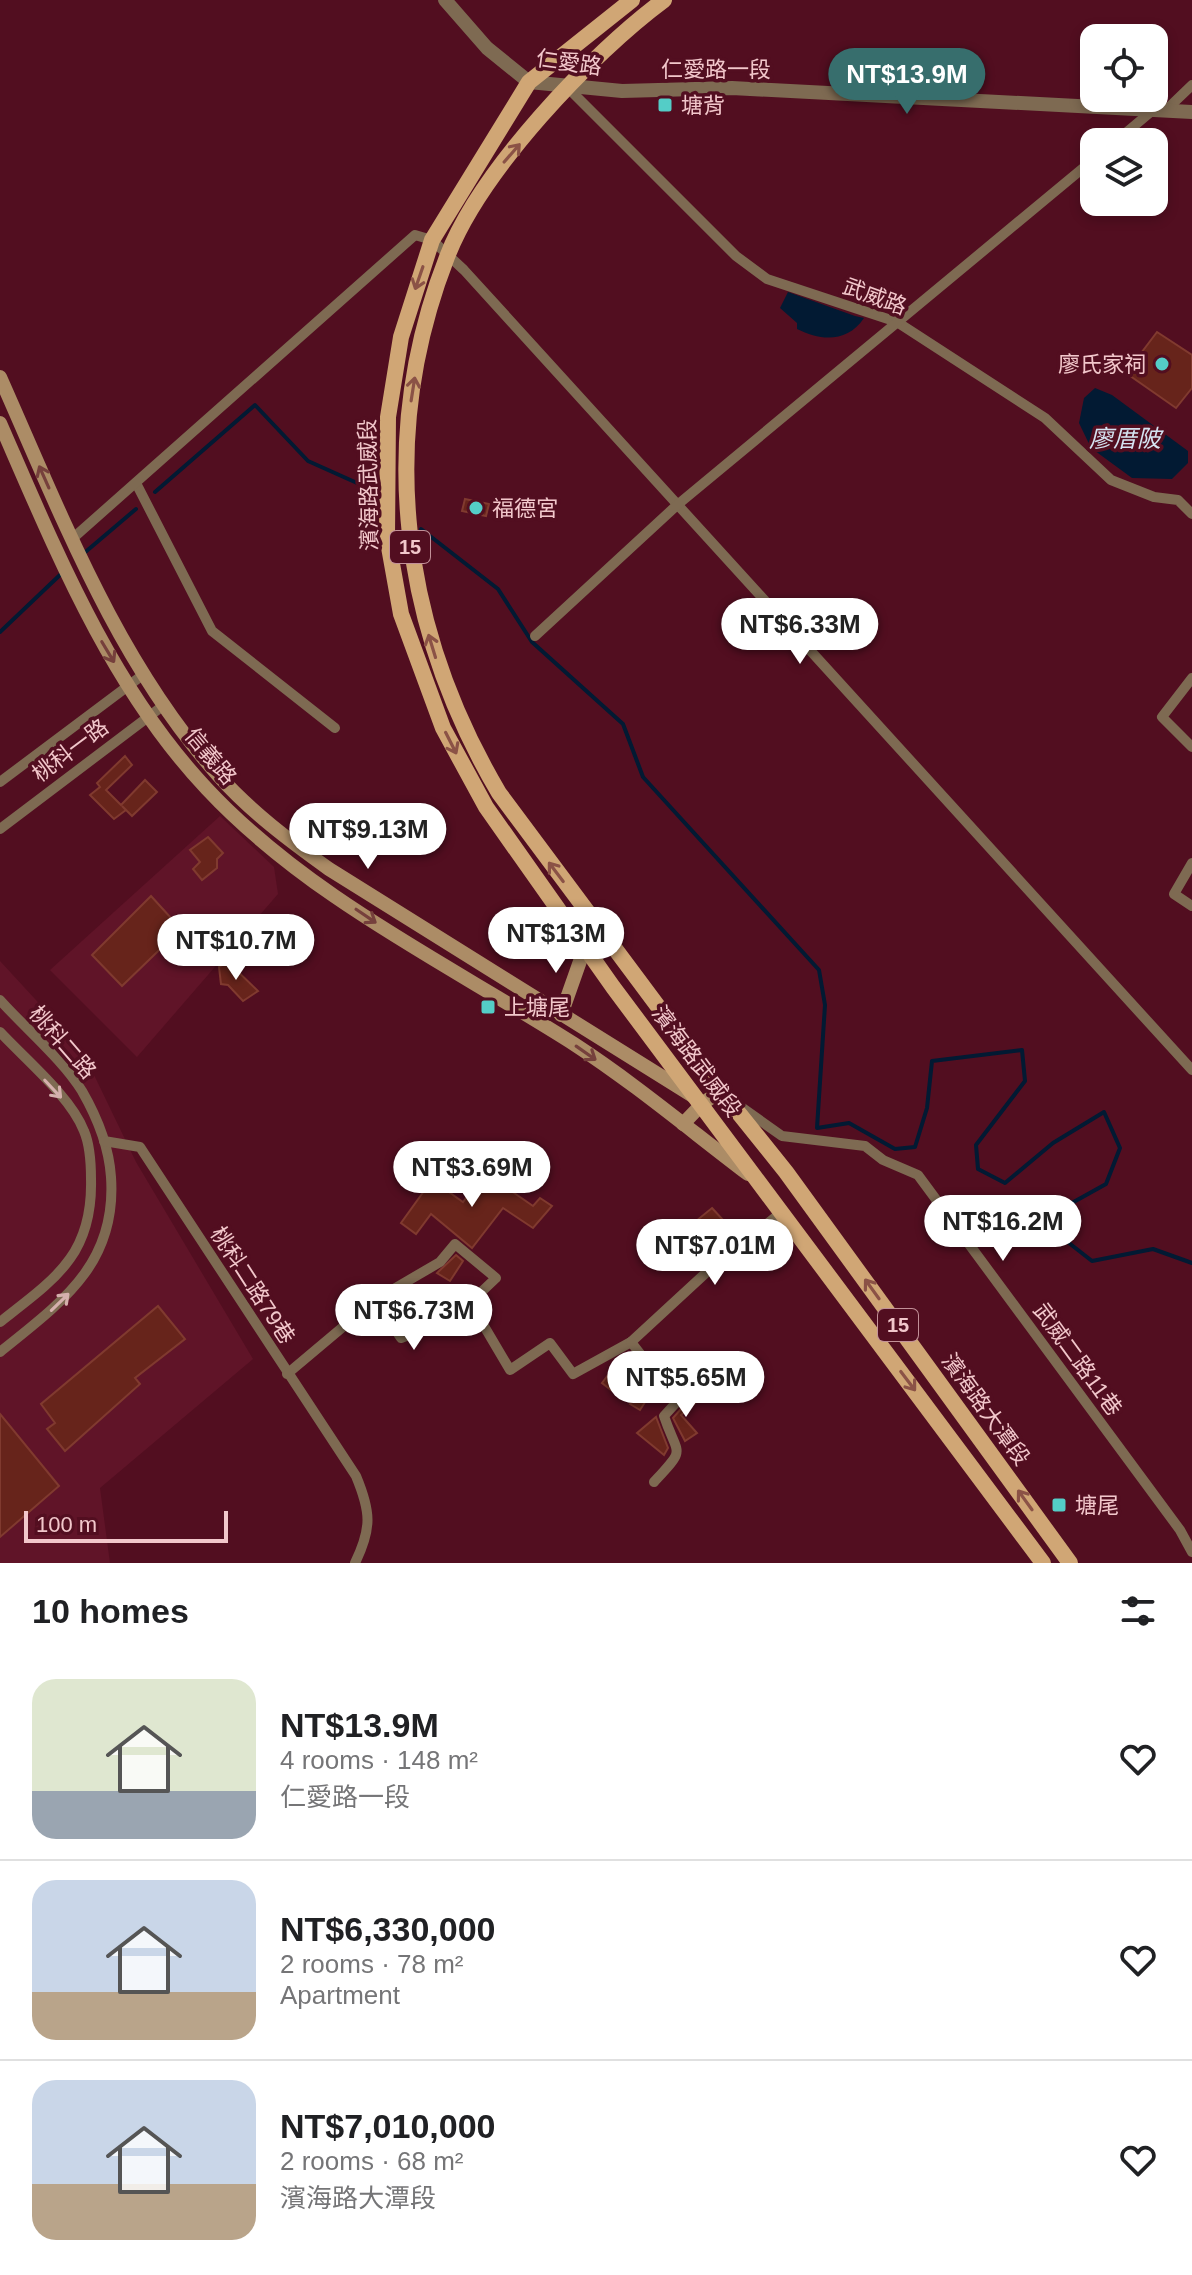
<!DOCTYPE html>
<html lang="en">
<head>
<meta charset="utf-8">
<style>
	:root { --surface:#fff; --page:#f6f6f6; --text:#202124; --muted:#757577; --line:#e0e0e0; --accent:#376e6d }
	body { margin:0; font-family:Arial,"Noto Sans TC",sans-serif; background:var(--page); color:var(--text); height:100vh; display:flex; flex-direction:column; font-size:30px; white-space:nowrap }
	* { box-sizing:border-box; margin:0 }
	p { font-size:26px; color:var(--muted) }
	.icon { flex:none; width:44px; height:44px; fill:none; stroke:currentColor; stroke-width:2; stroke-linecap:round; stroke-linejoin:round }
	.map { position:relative; height:1563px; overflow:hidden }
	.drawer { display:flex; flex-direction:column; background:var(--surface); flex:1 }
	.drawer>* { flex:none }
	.tools { position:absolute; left:1080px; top:24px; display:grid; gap:16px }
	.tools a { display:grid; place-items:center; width:88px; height:88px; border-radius:16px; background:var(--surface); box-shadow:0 4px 12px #0003; font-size:40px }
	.scale { position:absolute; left:24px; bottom:20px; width:204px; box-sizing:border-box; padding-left:8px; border:4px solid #f2c7cb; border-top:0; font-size:22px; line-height:28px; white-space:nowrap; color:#f2c7cb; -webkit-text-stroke:6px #520e20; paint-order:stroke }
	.price { position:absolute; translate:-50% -68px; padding:0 18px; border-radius:28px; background:#fff; color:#222; font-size:26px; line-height:52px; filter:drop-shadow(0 2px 4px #0008) }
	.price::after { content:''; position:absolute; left:50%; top:48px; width:24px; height:18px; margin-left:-12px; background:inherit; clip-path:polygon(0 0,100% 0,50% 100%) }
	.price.on { background:var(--accent); color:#fff }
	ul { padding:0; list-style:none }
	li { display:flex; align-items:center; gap:24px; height:200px; padding:0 32px }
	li+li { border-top:2px solid var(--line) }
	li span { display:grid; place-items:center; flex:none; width:224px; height:160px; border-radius:24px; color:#555 }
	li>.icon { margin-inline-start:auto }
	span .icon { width:96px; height:96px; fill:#fffc; stroke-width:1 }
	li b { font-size:34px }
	h2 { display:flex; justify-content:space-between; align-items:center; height:96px; padding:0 32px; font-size:34px }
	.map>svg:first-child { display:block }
	.built { fill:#601428 }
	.water { fill:#021a33 }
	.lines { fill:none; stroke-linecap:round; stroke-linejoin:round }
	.stream { stroke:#021a33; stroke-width:4 }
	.building { fill:#67241b; stroke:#803a2f; stroke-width:2 }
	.minor { stroke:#7e6a52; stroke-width:10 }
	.tertiary { stroke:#7e6a52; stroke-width:14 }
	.secondary { stroke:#ac8c66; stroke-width:14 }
	.primary { stroke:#d0a675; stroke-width:16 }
	.oneway { stroke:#8b5246 }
	.oneway2 { stroke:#76403c }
	.oneway3 { stroke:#d5b0ad }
	.poi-dot { fill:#54cdc7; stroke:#520e20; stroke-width:3 }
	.labels { text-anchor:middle; stroke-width:7; stroke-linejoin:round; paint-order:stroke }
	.shield { fill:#520e20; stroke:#c29098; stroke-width:2 }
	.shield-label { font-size:20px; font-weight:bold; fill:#f2c7cb }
	.street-label { font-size:22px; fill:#f2c7cb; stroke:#520e20 }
	.poi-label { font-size:22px; fill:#f2c7cb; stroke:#520e20; text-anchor:start }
	.water-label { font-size:24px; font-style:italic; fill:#d5e3f1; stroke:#520e20 }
</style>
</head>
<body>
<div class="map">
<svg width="1192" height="1563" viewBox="0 0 1192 1563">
	<rect width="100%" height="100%" fill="#520e20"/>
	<g class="built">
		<polygon points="220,816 274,867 278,894 137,1057 50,970"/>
		<polygon points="0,961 82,1050 136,1162 253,1359 100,1488 110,1563 0,1563"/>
	</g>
	<g class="water">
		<path d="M788 292 855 316 864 318C847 343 821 341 797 329V323L780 308Z"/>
		<polygon points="1095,388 1112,395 1188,451 1188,463 1172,479 1132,478 1091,448 1079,423 1084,398"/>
	</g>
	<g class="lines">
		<g class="stream">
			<polyline points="155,492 255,405 308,461 366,487 382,500"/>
			<polyline points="421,529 498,589 532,642 623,724 643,777 819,970 825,1005 817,1128 849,1123 895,1149 915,1147 927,1108 932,1061 1022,1050 1025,1081 976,1145 978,1169 1005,1183 1053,1143 1104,1112 1120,1148 1106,1184 1070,1204 1069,1243 1092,1261 1153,1249 1192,1263"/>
			<polyline points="83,554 136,509"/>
			<polyline points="0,632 62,573"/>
		</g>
	</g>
	<g class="building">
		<polygon points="1157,332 1192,355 1192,388 1176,408 1126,373"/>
		<polygon points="465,499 489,504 486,516 462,511"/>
		<polygon points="125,756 132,765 106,790 121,805 145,780 157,792 132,816 122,806 126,810 114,819 90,795 100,787 97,783"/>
		<polygon points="208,837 223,853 217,859 217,868 202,880 193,869 200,862 190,850"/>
		<polygon points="151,896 181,929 122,986 92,955"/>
		<polygon points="228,962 258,991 243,1001 228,985 221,984 219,967"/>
		<polygon points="485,1173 533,1206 540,1198 552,1206 533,1228 503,1208 472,1248 431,1214 416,1234 401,1223 432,1180 463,1202"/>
		<polygon points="712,1208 735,1233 701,1258 680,1234"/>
		<polygon points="456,1255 463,1261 450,1281 437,1273"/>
		<polygon points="158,1306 185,1339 135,1378 140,1384 65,1451 47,1429 55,1423 41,1404"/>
		<polygon points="623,1355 660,1379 640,1410 630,1404 642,1387 621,1373 611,1390 602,1383"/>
		<polygon points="692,1391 700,1399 681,1415 697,1433 685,1441 673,1418 690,1399"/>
		<polygon points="0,1414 59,1486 0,1537"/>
		<polygon points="656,1417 668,1448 664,1455 637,1433"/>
	</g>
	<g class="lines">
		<g class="minor">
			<polyline points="566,86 736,256 767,279 897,322 1045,418 1111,480 1154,497 1178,500 1192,514"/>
			<polyline points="1166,110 1192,85"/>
			<polyline points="1115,142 1153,110"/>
			<polyline points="136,483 212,631 335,728"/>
			<polyline points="72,539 415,235 432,240 464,270 1192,1070"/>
			<polyline points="535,636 676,506 1094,159"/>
			<polyline points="1192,678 1162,717 1192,747"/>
			<polyline points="0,782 144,674"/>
			<polyline points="0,829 164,705"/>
			<polyline points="1192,863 1174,894 1192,906"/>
			<path d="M0 1000C25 1028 63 1060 82 1091 97 1117 109 1147 111 1177 117 1264 62 1302 0 1352"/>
			<path d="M0 1032C25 1059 71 1097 84 1131 90 1145 91 1164 91 1179 93 1255 55 1279 0 1322"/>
			<polyline points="737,1104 782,1136 865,1146 883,1160 918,1175 1180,1530 1192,1552"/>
			<path d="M104 1141 140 1147 356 1476C371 1512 372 1528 355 1563"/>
			<path d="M471 1304 510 1370 550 1343 573 1374 631 1342 645 1360 685 1385 684 1394 664 1416C678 1458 687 1446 654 1482"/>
			<polyline points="631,1342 709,1270 782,1212"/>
			<polyline points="287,1374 375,1300 440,1262 455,1244 496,1278 455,1317 401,1338 375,1300"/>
		</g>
		<polyline class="tertiary" points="445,0 487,48 529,82 622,91 732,88 1192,112"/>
		<g class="secondary">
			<path d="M0 377C61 514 117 662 218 775 251 812 290 841 329 869L693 1096"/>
			<path d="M0 423C56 551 110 686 207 789 309 898 450 965 574 1044 634 1083 690 1130 748 1174"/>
			<polyline points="561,1015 585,947"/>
			<polyline points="683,1124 703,1103 721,1091"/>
		</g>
		<g class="primary">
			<polyline points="632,0 529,82 432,240 401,337 388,417 387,536 401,614 443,728 486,807 613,987 1043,1563"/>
			<path d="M664 0C591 54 480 171 447 257 376 439 401 627 499 793L721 1091 786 1172 1070 1563"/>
		</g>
	</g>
	<defs><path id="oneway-shaft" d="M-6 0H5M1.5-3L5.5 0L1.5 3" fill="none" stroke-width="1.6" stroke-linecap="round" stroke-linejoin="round" transform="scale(2)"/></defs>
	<g class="oneway">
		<use href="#oneway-shaft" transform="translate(512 153) rotate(-49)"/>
		<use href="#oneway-shaft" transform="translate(419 278) rotate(109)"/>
		<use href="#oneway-shaft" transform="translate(413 389) rotate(-81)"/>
		<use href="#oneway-shaft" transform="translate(432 646) rotate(-107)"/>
		<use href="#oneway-shaft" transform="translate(451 743) rotate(63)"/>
		<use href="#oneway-shaft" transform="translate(556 872) rotate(-127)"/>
		<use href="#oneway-shaft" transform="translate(872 1289) rotate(-126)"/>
		<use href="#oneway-shaft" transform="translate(908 1381) rotate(53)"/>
		<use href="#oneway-shaft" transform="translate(1025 1500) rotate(-126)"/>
	</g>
	<g class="oneway2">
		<use href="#oneway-shaft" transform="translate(44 477) rotate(-114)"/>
		<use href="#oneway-shaft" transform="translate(108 652) rotate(59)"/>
		<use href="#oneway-shaft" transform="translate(366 916) rotate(34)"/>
		<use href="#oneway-shaft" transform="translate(586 1053) rotate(35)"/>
	</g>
	<g class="oneway3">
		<use href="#oneway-shaft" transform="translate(53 1089) rotate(47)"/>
		<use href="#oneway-shaft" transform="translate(60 1302) rotate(-44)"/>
	</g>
	<g class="poi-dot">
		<rect x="657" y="97" width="16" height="16" rx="4"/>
		<circle cx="1162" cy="364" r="8"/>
		<circle cx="476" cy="508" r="8"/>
		<rect x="480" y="999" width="16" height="16" rx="4"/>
		<rect x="1051" y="1497" width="16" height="16" rx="4"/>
	</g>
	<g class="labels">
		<g class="shield">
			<rect x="390" y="531" width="40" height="32" rx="6"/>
			<rect x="878" y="1309" width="40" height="32" rx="6"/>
		</g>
		<g class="shield-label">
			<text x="410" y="554">15</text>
			<text x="898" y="1332">15</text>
		</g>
		<g class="street-label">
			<text transform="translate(569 62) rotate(8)" y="8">仁愛路</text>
			<text x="716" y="77">仁愛路一段</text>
			<text transform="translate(875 296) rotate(20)" y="8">武威路</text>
			<text transform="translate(368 485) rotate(-91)" y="8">濱海路武威段</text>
			<text transform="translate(70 750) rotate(-37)" y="8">桃科一路</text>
			<text transform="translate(211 756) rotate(50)" y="8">信義路</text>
			<text transform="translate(63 1042) rotate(49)" y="8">桃科二路</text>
			<text transform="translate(697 1061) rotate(53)" y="8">濱海路武威段</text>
			<text transform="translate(253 1285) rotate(57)" y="8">桃科二路79巷</text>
			<text transform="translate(1078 1359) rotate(54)" y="8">武威二路11巷</text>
			<text transform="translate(986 1409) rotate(54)" y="8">濱海路大潭段</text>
		</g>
		<g class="poi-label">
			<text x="681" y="113">塘背</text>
			<text x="1146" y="372" text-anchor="end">廖氏家祠</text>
			<text x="492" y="516">福德宮</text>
			<text x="504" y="1015">上塘尾</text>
			<text x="1075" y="1513">塘尾</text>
		</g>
		<g class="water-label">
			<text x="1125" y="447">廖厝陂</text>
		</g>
	</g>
</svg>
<div class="tools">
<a><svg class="icon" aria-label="locate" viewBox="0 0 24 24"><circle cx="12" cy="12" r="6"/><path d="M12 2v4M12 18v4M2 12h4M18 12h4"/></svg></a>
<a><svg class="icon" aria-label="layers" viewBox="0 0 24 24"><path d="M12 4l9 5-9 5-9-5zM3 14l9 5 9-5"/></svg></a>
</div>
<div class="scale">100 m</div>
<b class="price on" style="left:907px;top:116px">NT$13.9M</b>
<b class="price" style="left:800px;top:666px">NT$6.33M</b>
<b class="price" style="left:368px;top:871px">NT$9.13M</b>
<b class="price" style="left:556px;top:975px">NT$13M</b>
<b class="price" style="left:236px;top:982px">NT$10.7M</b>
<b class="price" style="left:472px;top:1209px">NT$3.69M</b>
<b class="price" style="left:1003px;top:1263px">NT$16.2M</b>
<b class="price" style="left:715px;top:1287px">NT$7.01M</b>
<b class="price" style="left:414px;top:1352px">NT$6.73M</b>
<b class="price" style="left:686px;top:1419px">NT$5.65M</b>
</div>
<section class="drawer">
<h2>10 homes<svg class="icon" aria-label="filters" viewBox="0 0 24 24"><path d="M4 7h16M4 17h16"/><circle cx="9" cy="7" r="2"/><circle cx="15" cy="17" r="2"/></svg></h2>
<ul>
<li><span style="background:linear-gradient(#dfe7d0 70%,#9aa5b1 0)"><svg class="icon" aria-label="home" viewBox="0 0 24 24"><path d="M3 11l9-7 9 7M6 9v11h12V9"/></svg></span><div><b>NT$13.9M</b><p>4 rooms · 148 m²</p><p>仁愛路一段</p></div><svg class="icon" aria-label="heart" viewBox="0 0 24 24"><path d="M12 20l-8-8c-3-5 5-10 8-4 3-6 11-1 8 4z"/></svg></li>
<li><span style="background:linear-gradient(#c9d6e8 70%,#b9a48a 0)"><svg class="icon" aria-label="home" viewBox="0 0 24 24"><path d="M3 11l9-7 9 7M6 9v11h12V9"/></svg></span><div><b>NT$6,330,000</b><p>2 rooms · 78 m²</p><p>Apartment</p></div><svg class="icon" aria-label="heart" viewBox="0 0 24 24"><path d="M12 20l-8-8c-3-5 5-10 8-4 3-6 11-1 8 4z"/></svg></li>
<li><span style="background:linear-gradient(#c9d6e8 65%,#b9a48a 0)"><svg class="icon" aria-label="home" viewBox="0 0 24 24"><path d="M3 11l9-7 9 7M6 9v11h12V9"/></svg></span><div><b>NT$7,010,000</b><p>2 rooms · 68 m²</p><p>濱海路大潭段</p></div><svg class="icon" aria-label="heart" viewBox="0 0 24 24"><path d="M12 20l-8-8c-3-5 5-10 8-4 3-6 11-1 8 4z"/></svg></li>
</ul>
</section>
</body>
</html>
